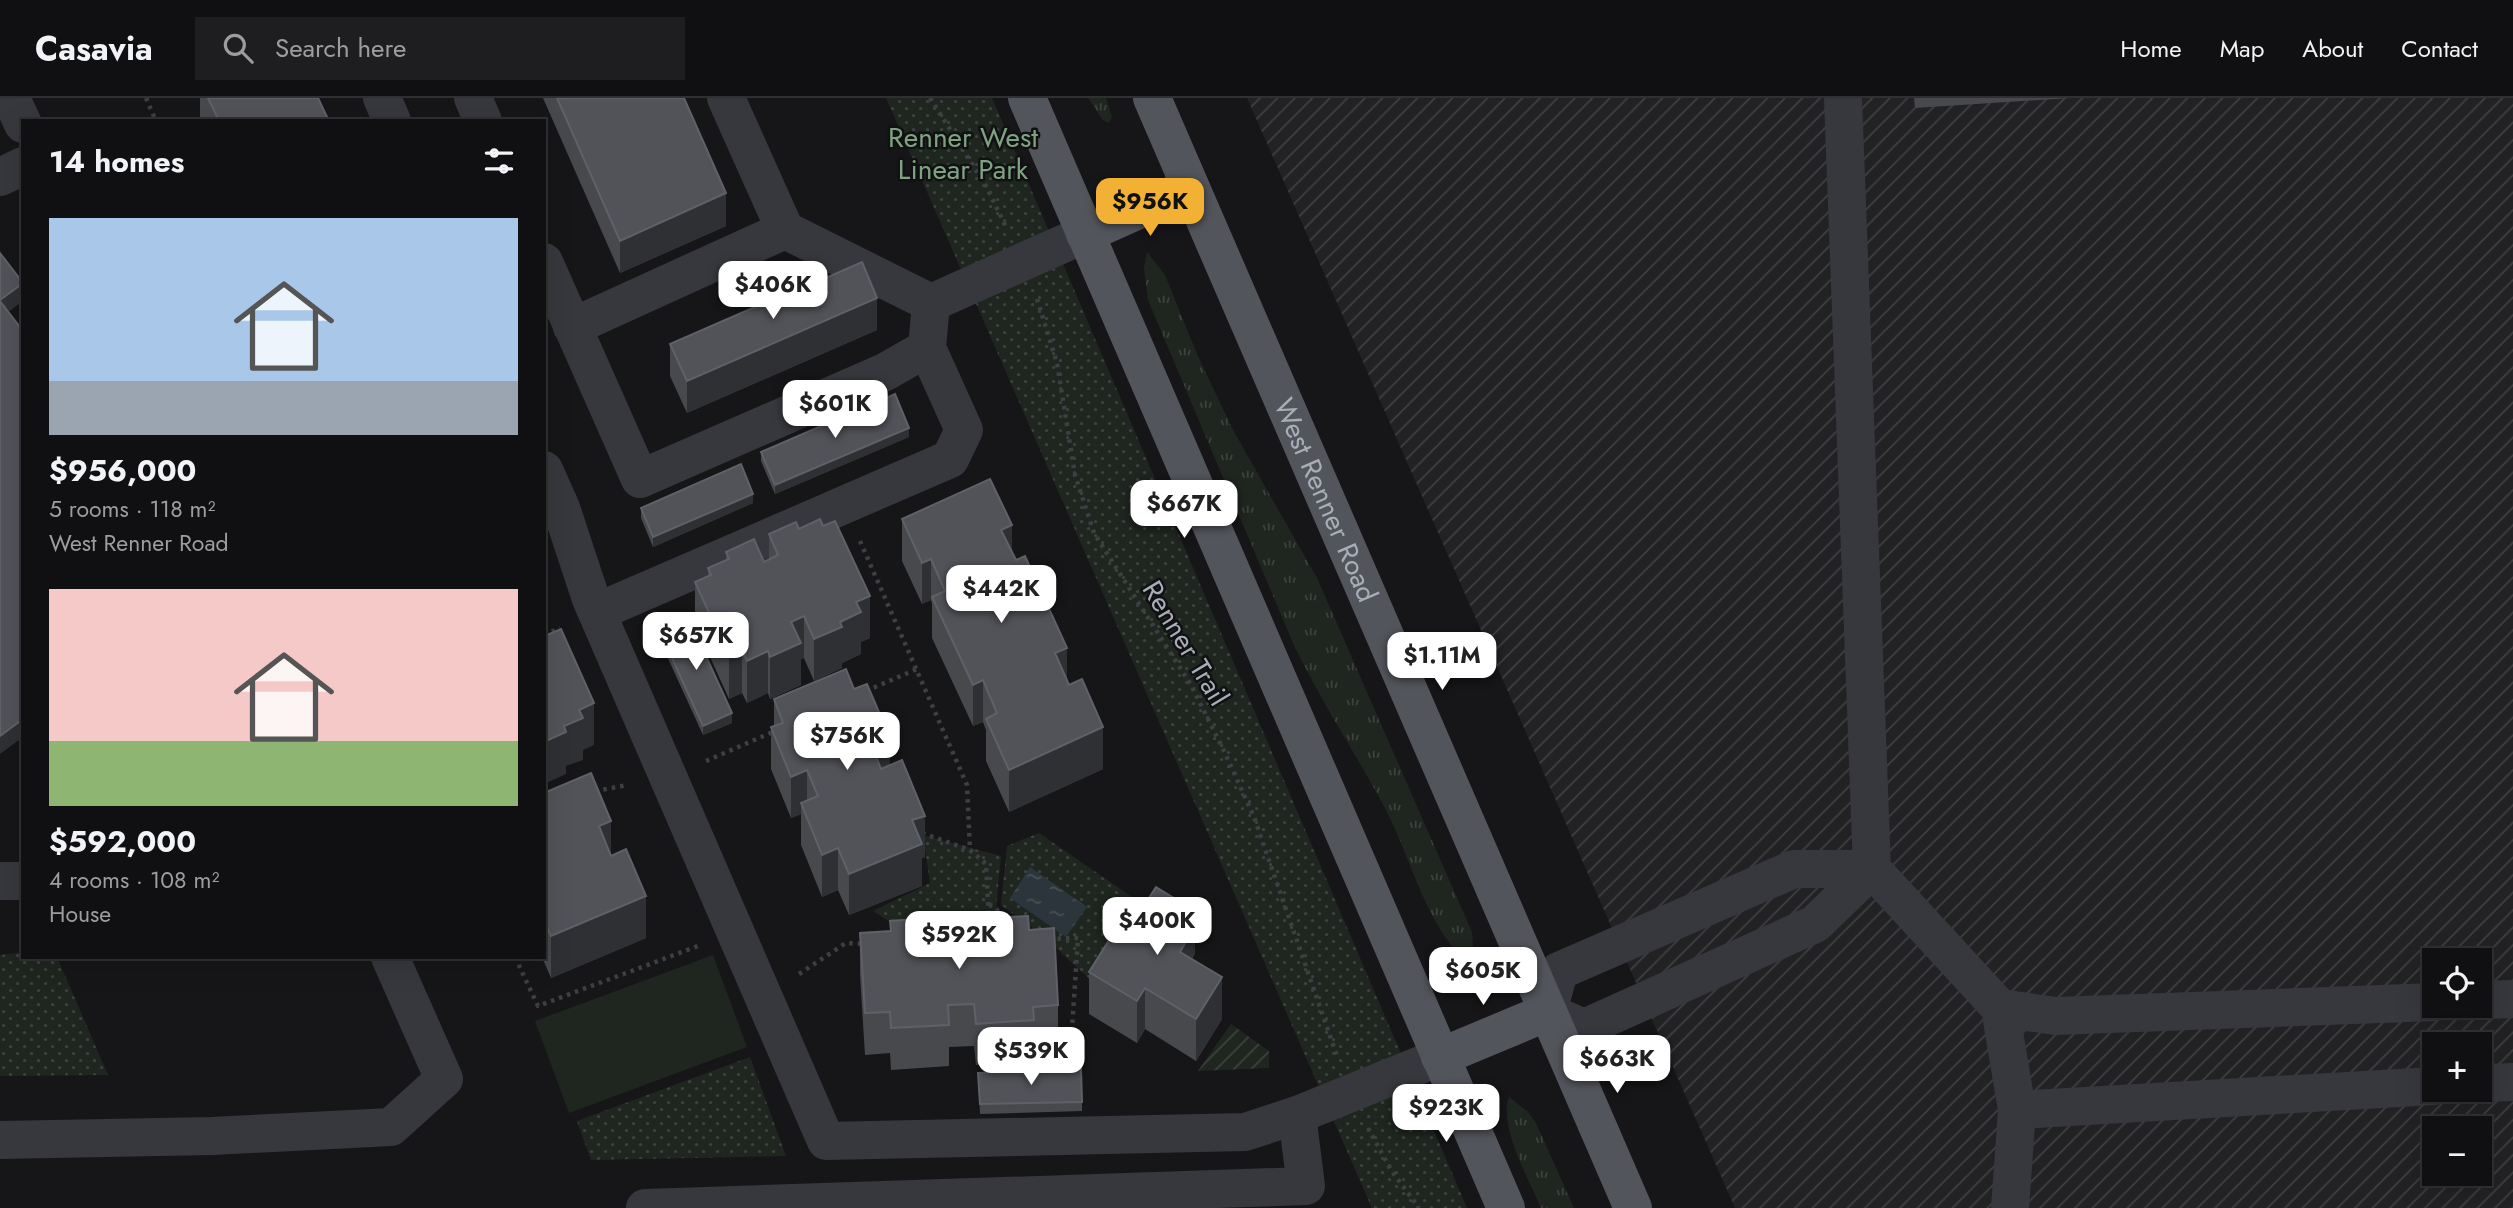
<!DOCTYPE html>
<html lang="en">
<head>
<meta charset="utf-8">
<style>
	:root { --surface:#101012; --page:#1e1e20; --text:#f1f3f6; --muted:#9c9d9f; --line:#303032; --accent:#f2b134 }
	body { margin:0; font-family:Jost,sans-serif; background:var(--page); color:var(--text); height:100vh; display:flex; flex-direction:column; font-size:26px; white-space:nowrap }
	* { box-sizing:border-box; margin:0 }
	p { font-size:23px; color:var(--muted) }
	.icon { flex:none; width:38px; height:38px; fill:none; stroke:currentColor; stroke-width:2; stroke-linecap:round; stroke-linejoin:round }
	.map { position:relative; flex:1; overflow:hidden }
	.drawer { position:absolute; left:21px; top:21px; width:525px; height:840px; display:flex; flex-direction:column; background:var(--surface); border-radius:0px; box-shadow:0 7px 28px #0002,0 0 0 2px var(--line) }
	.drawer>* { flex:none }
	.fabs { position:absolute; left:2422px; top:850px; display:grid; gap:14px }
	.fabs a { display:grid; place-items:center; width:70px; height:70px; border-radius:0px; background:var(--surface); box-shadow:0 7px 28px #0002,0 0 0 2px var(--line); font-size:35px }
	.price { position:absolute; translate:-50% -60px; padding:0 16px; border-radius:14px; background:#fff; color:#222; font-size:23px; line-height:46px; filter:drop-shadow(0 2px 4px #0008) }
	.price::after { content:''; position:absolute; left:50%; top:42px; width:21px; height:16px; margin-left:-10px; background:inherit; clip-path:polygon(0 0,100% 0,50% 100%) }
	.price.current { background:var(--accent); color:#111 }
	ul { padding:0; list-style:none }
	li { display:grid; align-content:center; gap:14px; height:371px; padding:0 28px }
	li span { display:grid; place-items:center; height:217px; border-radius:0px; color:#555 }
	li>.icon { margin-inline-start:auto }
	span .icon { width:126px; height:126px; fill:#fffc; stroke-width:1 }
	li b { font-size:30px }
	h2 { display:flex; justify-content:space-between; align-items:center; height:84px; padding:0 28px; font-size:30px }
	header { display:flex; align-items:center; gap:42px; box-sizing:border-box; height:98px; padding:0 35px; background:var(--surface); border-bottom:2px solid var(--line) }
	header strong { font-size:33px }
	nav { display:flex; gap:38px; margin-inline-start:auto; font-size:24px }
	.search { width:490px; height:63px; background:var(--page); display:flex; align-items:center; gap:18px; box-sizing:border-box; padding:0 24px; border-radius:0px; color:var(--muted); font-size:26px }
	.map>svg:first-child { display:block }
	.industrial { fill:url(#industrial-furrows); fill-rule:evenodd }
	.grass { fill:url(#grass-tufts) }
	.park { fill:url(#park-dots) }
	.garden { fill:url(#garden-furrows) }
	.pitch { fill:#1e261f }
	.water { fill:url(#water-ripples) }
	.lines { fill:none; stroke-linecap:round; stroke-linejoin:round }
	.path { stroke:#3d3f44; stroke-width:4.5; stroke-dasharray:3.5 5; stroke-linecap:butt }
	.minor { stroke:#37383d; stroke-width:38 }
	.major { stroke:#53555c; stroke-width:38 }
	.wall { fill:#47494d }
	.shaded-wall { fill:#2f3033 }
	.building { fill:#525359; stroke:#5f6168; stroke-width:2 }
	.labels { text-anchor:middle; stroke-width:5; stroke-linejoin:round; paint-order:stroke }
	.park-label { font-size:28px; fill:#7fa381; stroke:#111113 }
	.street-label { font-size:28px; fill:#a8adb8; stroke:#111113 }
</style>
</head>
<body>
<header>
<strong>Casavia</strong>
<div class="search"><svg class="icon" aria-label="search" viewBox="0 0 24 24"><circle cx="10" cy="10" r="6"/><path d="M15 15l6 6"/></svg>Search here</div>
<nav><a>Home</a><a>Map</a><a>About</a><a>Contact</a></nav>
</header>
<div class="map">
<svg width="2513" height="1110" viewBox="0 0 2513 1110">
	<defs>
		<pattern id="industrial-furrows" width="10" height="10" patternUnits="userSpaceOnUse" patternTransform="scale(1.75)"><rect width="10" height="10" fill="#222225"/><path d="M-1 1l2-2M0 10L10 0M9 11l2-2" fill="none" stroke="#3f3f43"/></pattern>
		<pattern id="grass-tufts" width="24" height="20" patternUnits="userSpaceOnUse" patternTransform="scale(1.75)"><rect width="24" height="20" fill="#1e261f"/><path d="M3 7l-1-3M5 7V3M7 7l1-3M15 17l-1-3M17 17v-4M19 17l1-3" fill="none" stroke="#3c433d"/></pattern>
		<pattern id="park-dots" width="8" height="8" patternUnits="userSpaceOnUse" patternTransform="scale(1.75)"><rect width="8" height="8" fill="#1e261f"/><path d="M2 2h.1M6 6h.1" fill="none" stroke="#3c433d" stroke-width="1.8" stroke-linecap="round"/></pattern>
		<pattern id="garden-furrows" width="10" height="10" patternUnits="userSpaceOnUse" patternTransform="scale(1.75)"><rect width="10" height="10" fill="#1e261f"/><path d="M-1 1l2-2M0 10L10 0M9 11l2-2" fill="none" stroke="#3c433d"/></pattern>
		<pattern id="water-ripples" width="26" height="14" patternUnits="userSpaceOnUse" patternTransform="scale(1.75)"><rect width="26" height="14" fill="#2c353c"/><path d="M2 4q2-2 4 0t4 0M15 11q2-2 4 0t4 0" fill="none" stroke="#485056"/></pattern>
	</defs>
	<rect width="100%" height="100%" fill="#161618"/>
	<path class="industrial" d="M1247 0H2513V1110H1735ZM2434 863H2480V908H2434ZM2434 947H2480V992H2434ZM2434 1031H2480V1076H2434Z"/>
	<g class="grass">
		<polygon points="1088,0 1106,0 1112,19 1109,25 1103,22"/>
		<path d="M1147 154 1165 177 1197 256 1233 332 1317 480 1472 834 1474 865H1468C1426 828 1412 763 1387 714 1357 657 1321 604 1293 545L1148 202 1144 170Z"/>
		<path d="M1509 999 1528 1014 1536 1025 1574 1110H1541C1530 1084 1498 1027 1509 999Z"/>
	</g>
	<g class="park">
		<polygon points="886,0 992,0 1467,1110 1372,1110"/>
		<polygon points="1039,735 1148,810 1095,886 1042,837 1001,807 1007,748"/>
		<polygon points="923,737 1001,758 996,810 1034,838 916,841 873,813 930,785"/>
		<polygon points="23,854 23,859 57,859 108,977 0,978 0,857"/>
		<polygon points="750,959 786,1058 591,1062 577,1023"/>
	</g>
	<polygon class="garden" points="1231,926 1269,953 1269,970 1198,973"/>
	<polygon class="pitch" points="713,857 747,949 569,1015 535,923"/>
	<polygon class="water" points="1030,769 1087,809 1066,839 1010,800"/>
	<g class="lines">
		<g class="path">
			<polyline points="146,0 156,23"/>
			<polyline points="930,0 986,88 1006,129"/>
			<polyline points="1037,201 1057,265 1075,377 1094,435 1191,587 1225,655 1254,719 1337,958"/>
			<polyline points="860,443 967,687 970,752 986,766 989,825"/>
			<polyline points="544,537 560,530"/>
			<polyline points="866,593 917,571"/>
			<polyline points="706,663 775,633"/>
			<polyline points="595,693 628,687"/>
			<polyline points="922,735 970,752"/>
			<polyline points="989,806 1010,822"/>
			<polyline points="1049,841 1078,840 1069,976"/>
			<polyline points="515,859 538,908 698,848"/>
			<polyline points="799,876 846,845 865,846"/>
			<polyline points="1368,1030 1391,1072 1419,1110"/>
		</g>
		<g class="minor">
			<polyline points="11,0 23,26"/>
			<polyline points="382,0 392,23"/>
			<polyline points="473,0 483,23"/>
			<polyline points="726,0 785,132 931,205 1085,136"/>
			<polyline points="1843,0 1872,771 2000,910 2055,918 2434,904"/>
			<polyline points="0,79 23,68"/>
			<polyline points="544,164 640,381 885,274 927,250"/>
			<polyline points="572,229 785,132"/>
			<polyline points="544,372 561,410 591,501 826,1043 1245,1034 1297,1017 1440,959"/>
			<polyline points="597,514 950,361 964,332 927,250 931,205"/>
			<polygon points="1794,771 1872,771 1815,826 1584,930 1548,914 1559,873"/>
			<polyline points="0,783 23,783"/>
			<polyline points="2480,902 2513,901"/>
			<polyline points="2000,910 2017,1012 2434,988"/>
			<polyline points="2480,985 2513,984"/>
			<polyline points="0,1042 212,1038 391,1029 444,981 390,859"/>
			<polyline points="645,1110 1306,1088 1297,1017"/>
			<polyline points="2010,1110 2017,1012"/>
		</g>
		<g class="major">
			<polyline points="1027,0 1506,1110"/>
			<path id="s1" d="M1152 0 1633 1110"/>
			<polyline points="1085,136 1190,89"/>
			<polyline points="1440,959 1548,914"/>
		</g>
	</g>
	<g class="wall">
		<polygon points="200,0 318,0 329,23 200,23"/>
		<polygon points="543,0 684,0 726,128 620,175"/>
		<polygon points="1914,0 2071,0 1915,10"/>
		<polygon points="776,202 877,232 687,315 670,278 670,246 753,210 753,203"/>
		<polygon points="909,339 775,396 761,363 761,354"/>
		<polygon points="753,405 653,449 641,420 641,410"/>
		<polygon points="902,421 1012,453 1067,583 1103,671 1009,714 986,663 986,632 983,624 973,628 932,540 932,506 931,502 922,506 902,463"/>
		<polygon points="799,431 870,540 861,544 861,556 842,565 842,570 814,583 804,560 801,561 801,587 770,601 768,595 747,605 742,595 729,601 695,526 695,484 708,478 708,470 726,463 726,454 764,464 769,462 769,436"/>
		<polygon points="660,534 732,625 703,637 660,543"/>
		<polygon points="854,591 890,667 925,759 922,760 922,788 849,817 838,792 822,799 801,747 801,716 791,720 771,671 771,629 774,628 774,601"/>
		<polygon points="544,695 611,757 646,840 551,880 542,859 544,859"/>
		<polygon points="973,821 1029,832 1058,907 1058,949 1034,950 1034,964 976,967 974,948 949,949 949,968 891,972 890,955 865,957 860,877 860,835 890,834 890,823 946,839 973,838"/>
		<polygon points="1134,823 1195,855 1192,861 1222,921 1196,963 1145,931 1137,945 1089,916 1089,874"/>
		<polygon points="978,975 1082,1004 1082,1013 980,1016"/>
	</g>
	<g class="shaded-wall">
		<polygon points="726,95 726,128 620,175 620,143"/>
		<polygon points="23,185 23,203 0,220 0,202"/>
		<polygon points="877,200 877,232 687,315 687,283"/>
		<polygon points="909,330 909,339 775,396 775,387"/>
		<polygon points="753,396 753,405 653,449 653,439"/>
		<polygon points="1012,427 1012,469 1001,432"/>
		<polygon points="931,461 931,502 922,506 922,465"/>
		<polygon points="870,498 870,540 861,544 861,556 842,565 842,570 814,583 814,541 840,524 856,504"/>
		<polygon points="804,518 804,560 801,561 801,587 770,601 770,559 791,524"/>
		<polygon points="1067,550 1067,592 1055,555"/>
		<polygon points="742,553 742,595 729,601 729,559"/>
		<polygon points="768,553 768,595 747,605 747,563"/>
		<polygon points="983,582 983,624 973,628 973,587"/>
		<polygon points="594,605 594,647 583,652 583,662 566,668 566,676 544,686 544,644 564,628 579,612"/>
		<polygon points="732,615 732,625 703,637 703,628"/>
		<polygon points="23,621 23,639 0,656 0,638"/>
		<polygon points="1103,629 1103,671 1009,714 1009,672"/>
		<polygon points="890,640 890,682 872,690 872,648"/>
		<polygon points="807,672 807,714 801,705 801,716 791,720 791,679"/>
		<polygon points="925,718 925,759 922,760 922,788 849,817 849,776 912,722"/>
		<polygon points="611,723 611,765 599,728"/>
		<polygon points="838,750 838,792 822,799 822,757"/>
		<polygon points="646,798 646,840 551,880 551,838"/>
		<polygon points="1195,813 1195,855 1188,866 1180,895 1181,836"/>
		<polygon points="1222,879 1222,921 1196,963 1196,921"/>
		<polygon points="1145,890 1145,931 1137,945 1137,903"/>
	</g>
	<g class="building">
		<polygon points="208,0 318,0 329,23 219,23"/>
		<polygon points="557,0 684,0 726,95 620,143"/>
		<polygon points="0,155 23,185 0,202"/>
		<polygon points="862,164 877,200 687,283 670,246 755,209 753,203 773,195 776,202"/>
		<polygon points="0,203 23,233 23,621 0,638"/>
		<polygon points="895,296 909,330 775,387 761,354"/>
		<polygon points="741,366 753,396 653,439 641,410"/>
		<polygon points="990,381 1012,427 1001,432 1016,462 1025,458 1067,550 1055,555 1069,587 1082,581 1103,629 1009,672 986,621 997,615 983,582 973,587 932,499 945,493 931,461 922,465 902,421"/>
		<polygon points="820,421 823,428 835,423 870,498 856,504 861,514 840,524 842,529 814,541 804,518 791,524 801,545 770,559 768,553 747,563 742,553 729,559 695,484 711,477 708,470 729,461 726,454 754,441 764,464 778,457 769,436 796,424 799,431"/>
		<polygon points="689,521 732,615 703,628 660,534"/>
		<polygon points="544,529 547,537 561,531 594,605 579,612 583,620 564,628 566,634 544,644"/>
		<polygon points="846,571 854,591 867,586 890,640 872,648 881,671 902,662 925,718 912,722 922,746 849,776 838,750 822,757 801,705 818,698 807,672 791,679 771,629 783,625 774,601"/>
		<polygon points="591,675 611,723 599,728 611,758 626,751 646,798 551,838 544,824 544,787 547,785 544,779 544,695"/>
		<polygon points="1156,789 1195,813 1181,836 1188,840 1180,854 1222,879 1196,921 1145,890 1137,903 1089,874 1125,817 1134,823"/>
		<polygon points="1028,818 1029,832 1054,830 1058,907 1033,909 1034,922 976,926 974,906 948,907 949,927 891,930 890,914 865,915 860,835 891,833 890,823 945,819 946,839 974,838 973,821"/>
		<polygon points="1081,971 1082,1004 980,1006 978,975"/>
	</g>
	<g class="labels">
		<g class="park-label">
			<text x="963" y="49">Renner West<tspan x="963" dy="32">Linear Park</tspan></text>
		</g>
		<g class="street-label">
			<text dy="10" stroke="none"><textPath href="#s1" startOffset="438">West Renner Road</textPath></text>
			<text transform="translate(1186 545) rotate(59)" y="10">Renner Trail</text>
		</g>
	</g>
</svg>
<div class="fabs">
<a><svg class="icon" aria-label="locate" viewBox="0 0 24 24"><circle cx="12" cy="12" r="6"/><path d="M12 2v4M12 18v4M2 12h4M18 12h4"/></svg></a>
<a>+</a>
<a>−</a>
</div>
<b class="price current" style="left:1150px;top:140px">$956K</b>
<b class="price" style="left:773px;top:223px">$406K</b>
<b class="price" style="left:835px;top:342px">$601K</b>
<b class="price" style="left:1184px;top:442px">$667K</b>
<b class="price" style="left:1001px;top:527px">$442K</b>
<b class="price" style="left:696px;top:574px">$657K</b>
<b class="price" style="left:1442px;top:594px">$1.11M</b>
<b class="price" style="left:847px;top:674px">$756K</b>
<b class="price" style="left:1157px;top:859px">$400K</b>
<b class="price" style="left:959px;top:873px">$592K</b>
<b class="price" style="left:1483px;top:909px">$605K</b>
<b class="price" style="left:1031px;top:989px">$539K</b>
<b class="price" style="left:1617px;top:997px">$663K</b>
<b class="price" style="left:1446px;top:1046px">$923K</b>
<section class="drawer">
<h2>14 homes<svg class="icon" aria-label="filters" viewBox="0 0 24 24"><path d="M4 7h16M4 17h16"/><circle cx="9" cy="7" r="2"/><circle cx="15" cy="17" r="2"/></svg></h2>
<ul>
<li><span style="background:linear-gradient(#a9c7e8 75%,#9aa5b1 0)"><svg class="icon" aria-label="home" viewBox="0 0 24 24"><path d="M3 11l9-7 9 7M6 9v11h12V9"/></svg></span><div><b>$956,000</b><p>5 rooms · 118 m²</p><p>West Renner Road</p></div></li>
<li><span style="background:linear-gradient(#f6c9c9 70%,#8fb573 0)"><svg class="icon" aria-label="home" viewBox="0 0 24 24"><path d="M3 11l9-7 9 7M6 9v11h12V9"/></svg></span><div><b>$592,000</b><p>4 rooms · 108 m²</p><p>House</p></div></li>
</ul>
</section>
</div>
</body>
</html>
